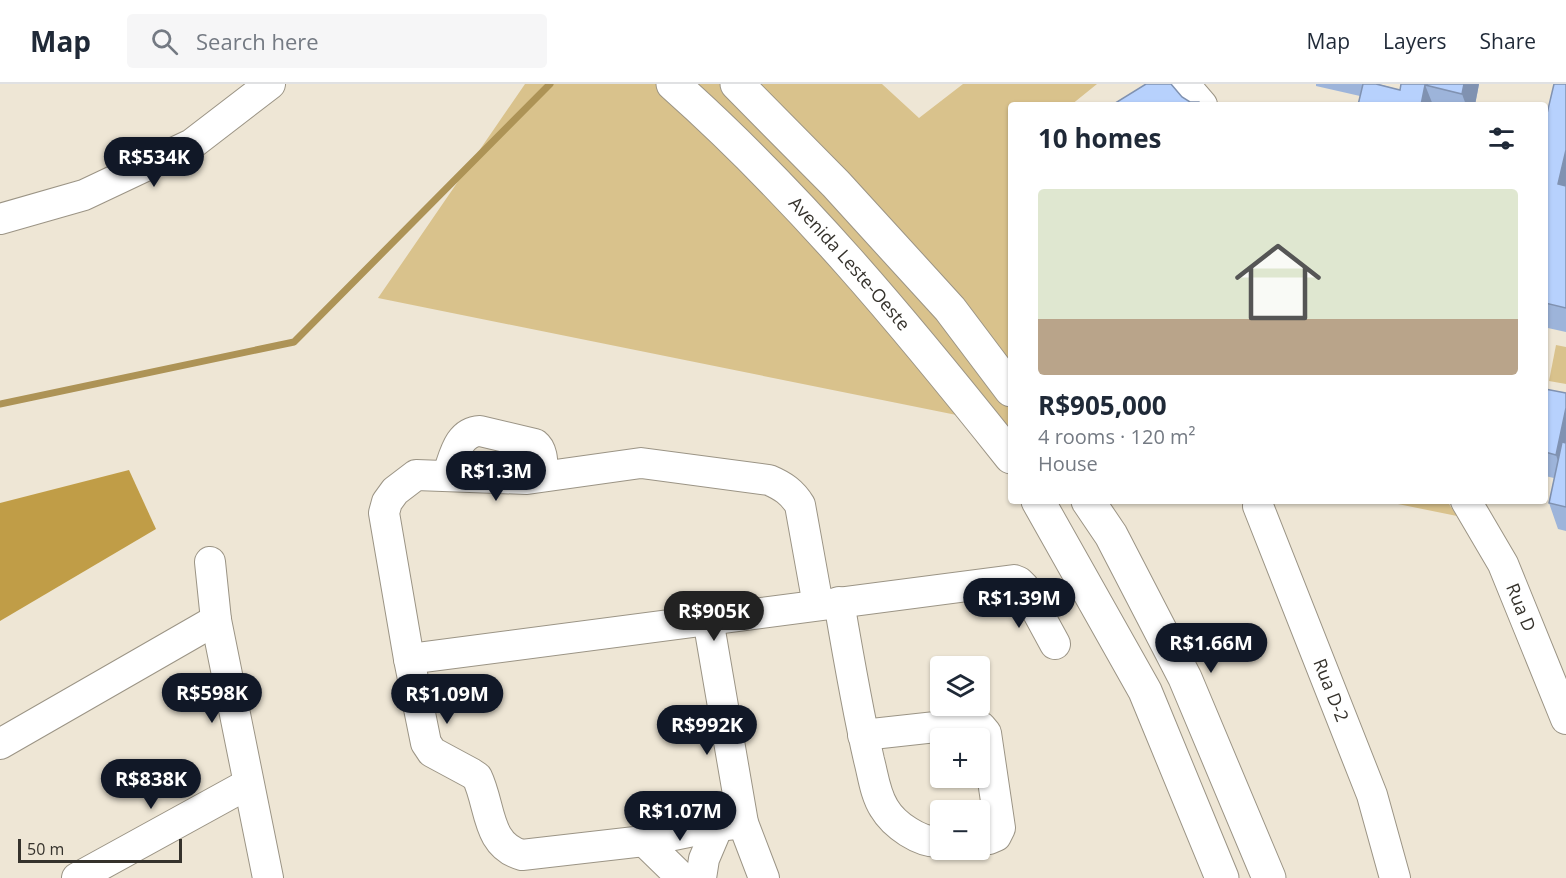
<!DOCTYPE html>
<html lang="en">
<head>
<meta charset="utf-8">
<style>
	:root { --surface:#fff; --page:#f6f6f7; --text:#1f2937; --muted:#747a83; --line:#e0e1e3; --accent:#111827 }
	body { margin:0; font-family:"Open Sans",sans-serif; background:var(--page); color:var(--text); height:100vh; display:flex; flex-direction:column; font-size:22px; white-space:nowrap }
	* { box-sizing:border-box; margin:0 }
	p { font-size:20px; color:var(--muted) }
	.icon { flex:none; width:33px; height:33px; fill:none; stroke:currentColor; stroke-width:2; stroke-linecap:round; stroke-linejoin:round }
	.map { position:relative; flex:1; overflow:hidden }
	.drawer { position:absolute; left:1008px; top:18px; width:540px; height:402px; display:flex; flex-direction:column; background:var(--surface); border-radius:6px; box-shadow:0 2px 4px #0004 }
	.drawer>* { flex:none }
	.tools { position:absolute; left:930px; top:572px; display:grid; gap:12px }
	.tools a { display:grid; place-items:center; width:60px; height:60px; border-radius:6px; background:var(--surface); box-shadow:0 2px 4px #0004; font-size:30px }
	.scale { position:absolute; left:18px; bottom:15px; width:164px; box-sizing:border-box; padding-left:6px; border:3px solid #35322c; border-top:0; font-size:16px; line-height:21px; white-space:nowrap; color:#35322c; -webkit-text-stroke:4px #eee6d5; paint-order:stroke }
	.price { position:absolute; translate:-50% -51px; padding:0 14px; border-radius:21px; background:var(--accent); color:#fff; font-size:20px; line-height:39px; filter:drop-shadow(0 2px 3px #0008) }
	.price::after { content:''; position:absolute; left:50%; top:36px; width:18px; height:14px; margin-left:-9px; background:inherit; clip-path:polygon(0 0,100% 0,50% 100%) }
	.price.current { background:#222; color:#fff }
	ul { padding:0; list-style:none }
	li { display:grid; align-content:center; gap:12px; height:318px; padding:0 30px }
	li span { display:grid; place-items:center; height:186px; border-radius:6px; color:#555 }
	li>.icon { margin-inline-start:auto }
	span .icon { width:108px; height:108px; fill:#fffc; stroke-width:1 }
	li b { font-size:26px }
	h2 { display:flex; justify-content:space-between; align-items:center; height:72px; padding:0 30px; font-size:26px }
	header { display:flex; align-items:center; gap:36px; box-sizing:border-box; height:84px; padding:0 30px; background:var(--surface); border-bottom:2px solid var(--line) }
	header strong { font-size:28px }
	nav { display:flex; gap:33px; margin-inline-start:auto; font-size:21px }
	.search { width:420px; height:54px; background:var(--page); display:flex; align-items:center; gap:15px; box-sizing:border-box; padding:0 21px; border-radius:6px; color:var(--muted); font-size:22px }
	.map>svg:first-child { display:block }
	.green { fill:#d9c28c }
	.forest { fill:#c09d47 }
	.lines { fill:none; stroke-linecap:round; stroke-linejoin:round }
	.stream { stroke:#ad9356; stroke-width:7 }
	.minor-casing { stroke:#9b9485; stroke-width:32 }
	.major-casing { stroke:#9b9485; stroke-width:35 }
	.minor { stroke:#fff; stroke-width:30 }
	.major { stroke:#fff; stroke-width:33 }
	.wall { fill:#9db4da }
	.shaded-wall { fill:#8092b1 }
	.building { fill:#b7d1fd; stroke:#8092b1; stroke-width:1.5 }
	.labels { text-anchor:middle; stroke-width:4.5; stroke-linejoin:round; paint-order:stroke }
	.street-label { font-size:18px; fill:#35322c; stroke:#eee6d5 }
</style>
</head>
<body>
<header>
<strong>Map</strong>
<div class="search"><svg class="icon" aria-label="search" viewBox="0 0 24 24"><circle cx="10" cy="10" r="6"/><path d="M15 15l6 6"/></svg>Search here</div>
<nav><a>Map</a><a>Layers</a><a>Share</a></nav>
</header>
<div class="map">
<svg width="1566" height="794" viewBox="0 0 1566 794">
	<rect width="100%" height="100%" fill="#eee6d5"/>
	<g class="green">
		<polygon points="525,0 882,0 919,34 963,0 1097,0 1071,21 1011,21 1011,342 378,214"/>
		<polygon points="1556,261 1566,263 1566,300 1549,297"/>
		<polygon points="1383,417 1447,417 1457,432"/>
	</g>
	<polygon class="forest" points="129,386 156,445 0,537 0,419"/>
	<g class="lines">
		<polyline class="stream" points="0,320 294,258 550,0"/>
		<defs>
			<g id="minor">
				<polyline points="1184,0 1202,21"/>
				<polyline points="0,135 84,111 192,60 270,0"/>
				<path d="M447 392C454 375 457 348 480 347L535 360C544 367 542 382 543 392"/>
				<path id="s1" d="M1466 417 1503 480 1566 635"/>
				<path id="s2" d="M1258 422 1372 711 1395 794"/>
				<polyline points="210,478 216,536 268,794"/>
				<path d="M839 518C848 571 857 624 869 676 873 691 875 710 884 724 894 741 920 759 940 758"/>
				<polyline points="708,535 743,739 764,794"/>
				<polyline points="409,575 1014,496 1019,498 1024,503 1055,560"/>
				<polyline points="863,651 972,639 981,643 986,649 1000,744 996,752 989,755 980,756"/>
				<polyline points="0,660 216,536"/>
				<path d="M743 739 718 742 644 757 522 771C486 761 491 722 477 693L471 689 432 668 426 659 409 575 384 429 387 418 395 407 416 391 527 395 641 379 769 396C783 402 792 408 800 421L818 521"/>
				<polyline points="644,757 682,794"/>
				<polyline points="77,794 248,700"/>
				<polyline points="701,794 704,775 718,742"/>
			</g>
			<g id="major">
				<path id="s3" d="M673 0C799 112 906 241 1011 373"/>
				<polyline points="737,0 836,100 950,225 1011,306"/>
				<polyline points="1038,417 1145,607 1222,794"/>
				<polyline points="1088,417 1111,451 1185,594 1269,794"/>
			</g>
		</defs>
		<use href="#minor" class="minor-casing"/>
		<use href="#major" class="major-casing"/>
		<use href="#minor" class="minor"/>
		<use href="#major" class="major"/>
	</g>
	<g class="wall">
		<polygon points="1316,0 1379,0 1400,6 1401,0 1479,0 1475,21 1358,21 1360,12 1316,2"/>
		<polygon points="1566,0 1566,248 1548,244 1545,258 1545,38"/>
		<polygon points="1545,305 1566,309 1566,447 1558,445 1549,419 1554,394 1545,392"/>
	</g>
	<g class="shaded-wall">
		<polygon points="1464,0 1479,0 1475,21 1466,21 1462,10"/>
		<polygon points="1425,1 1433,21 1421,21"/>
		<polygon points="1566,66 1566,122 1558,100"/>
		<polygon points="1545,235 1548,244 1545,258"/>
		<polygon points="1566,324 1566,395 1565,397 1556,371"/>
	</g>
	<g class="building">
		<polygon points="1146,0 1171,0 1182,13 1190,18 1199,18 1201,21 1112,21"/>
		<polygon points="1363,0 1376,0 1400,6 1401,0 1464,0 1462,10 1425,1 1421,21 1358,21"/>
		<polygon points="1554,0 1566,0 1566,66 1558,100 1566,102 1566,224 1545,219 1545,38"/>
		<polygon points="1545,305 1566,309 1566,324 1556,371 1545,368"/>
		<polygon points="1562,358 1566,359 1566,423 1549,419"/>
	</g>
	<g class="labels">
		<g class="street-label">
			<text dy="6" stroke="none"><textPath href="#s3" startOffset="252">Avenida Leste-Oeste</textPath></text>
			<text dy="6" stroke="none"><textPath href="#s1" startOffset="120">Rua D</textPath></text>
			<text dy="6" stroke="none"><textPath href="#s2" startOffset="198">Rua D-2</textPath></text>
		</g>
	</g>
</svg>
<div class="tools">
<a><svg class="icon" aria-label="layers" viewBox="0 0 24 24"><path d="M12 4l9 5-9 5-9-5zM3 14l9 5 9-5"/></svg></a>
<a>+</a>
<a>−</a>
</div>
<div class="scale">50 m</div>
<b class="price" style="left:154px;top:104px">R$534K</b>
<b class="price" style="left:496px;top:418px">R$1.3M</b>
<b class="price" style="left:1019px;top:545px">R$1.39M</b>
<b class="price current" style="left:714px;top:558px">R$905K</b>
<b class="price" style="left:1211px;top:590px">R$1.66M</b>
<b class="price" style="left:212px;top:640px">R$598K</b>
<b class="price" style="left:447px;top:641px">R$1.09M</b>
<b class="price" style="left:707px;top:672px">R$992K</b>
<b class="price" style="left:151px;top:726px">R$838K</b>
<b class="price" style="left:680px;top:758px">R$1.07M</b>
<section class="drawer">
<h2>10 homes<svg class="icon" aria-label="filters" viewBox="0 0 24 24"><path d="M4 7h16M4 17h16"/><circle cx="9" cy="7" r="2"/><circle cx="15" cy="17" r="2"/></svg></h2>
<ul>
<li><span style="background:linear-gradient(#dfe7d0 70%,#b9a48a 0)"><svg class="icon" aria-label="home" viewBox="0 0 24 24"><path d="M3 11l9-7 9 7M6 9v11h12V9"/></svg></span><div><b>R$905,000</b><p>4 rooms · 120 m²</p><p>House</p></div></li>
</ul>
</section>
</div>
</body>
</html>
